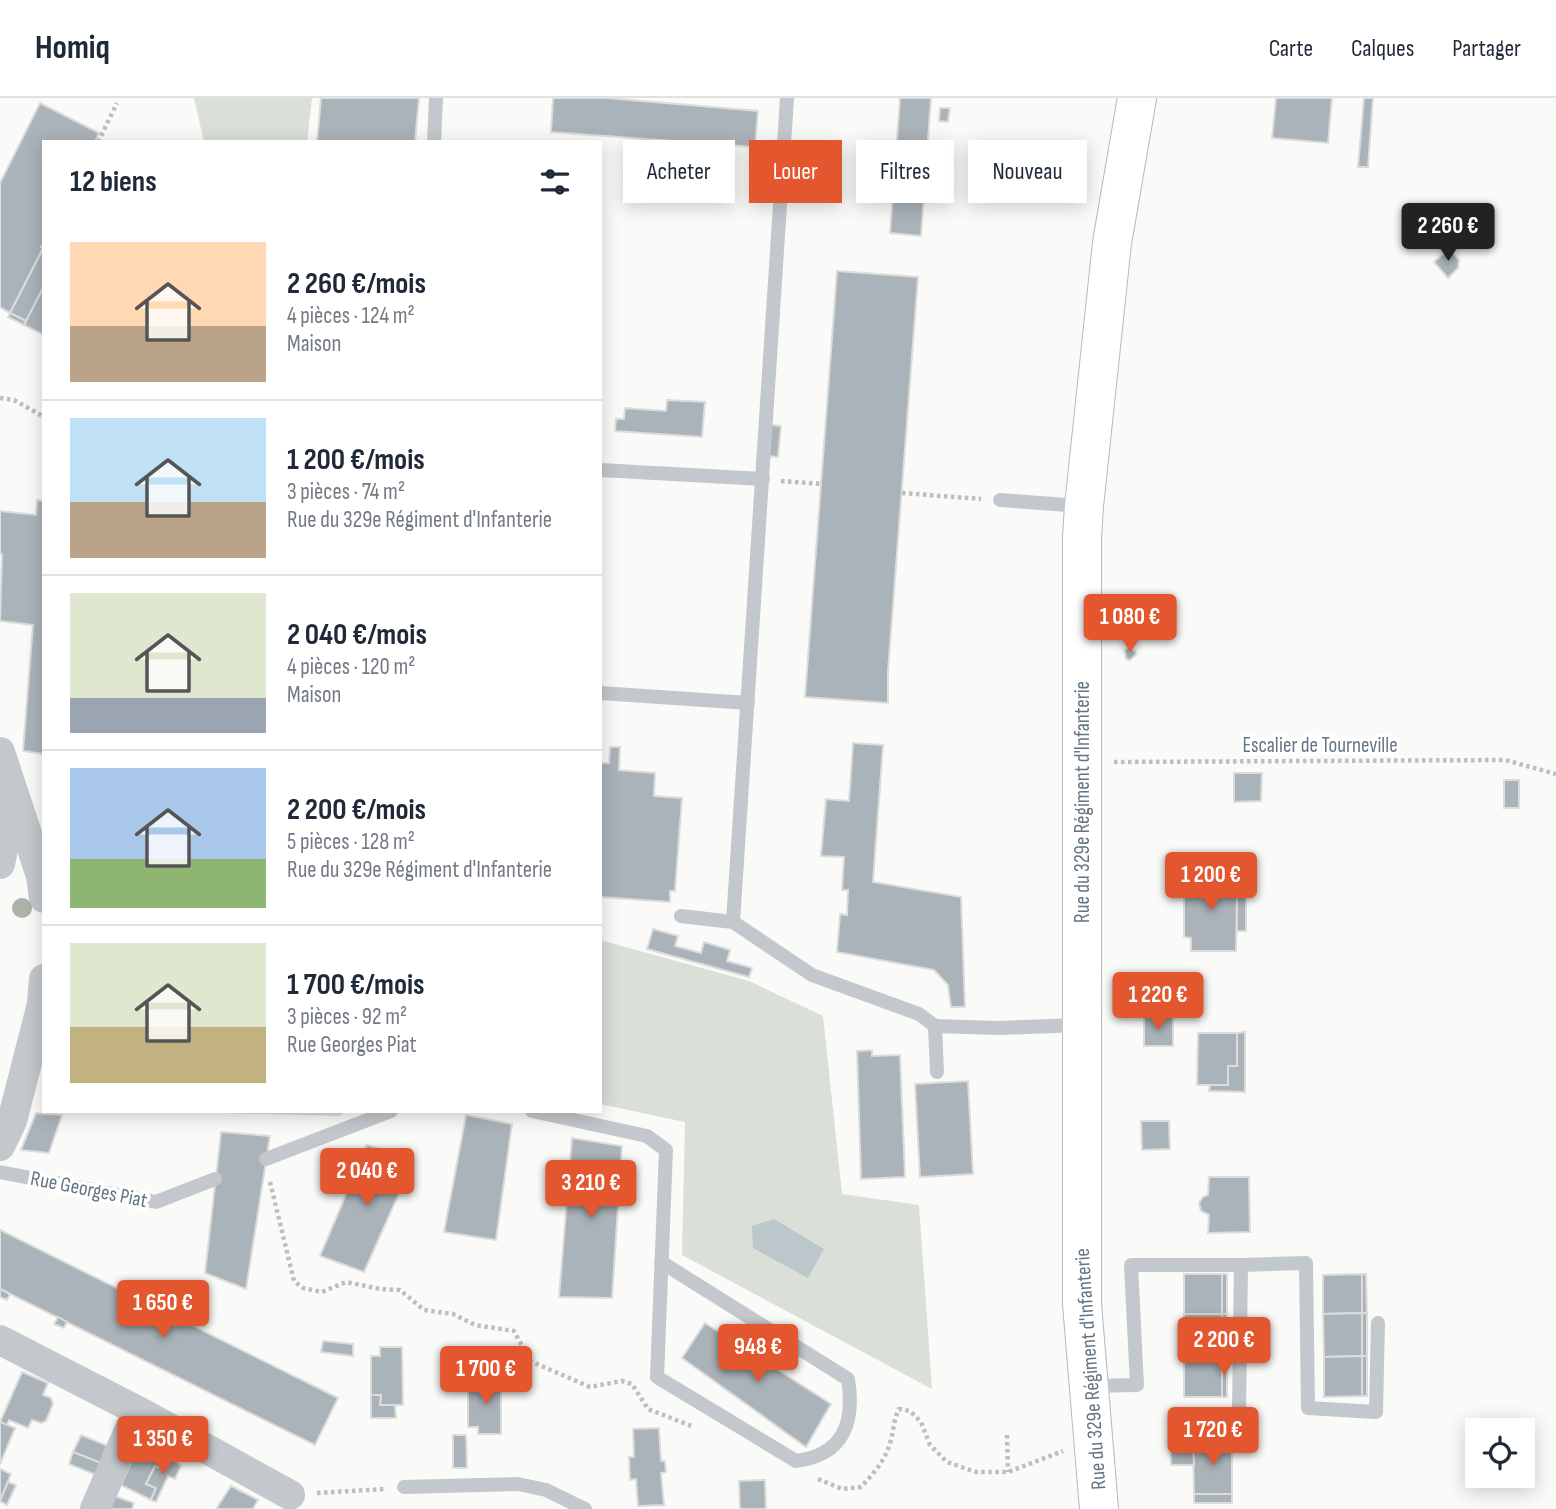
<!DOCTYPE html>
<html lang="fr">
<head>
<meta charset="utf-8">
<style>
	:root { --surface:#fff; --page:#f2f2f3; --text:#1f2937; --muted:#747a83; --line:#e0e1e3; --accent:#e4572e }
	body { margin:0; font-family:"Sofia Sans Condensed",sans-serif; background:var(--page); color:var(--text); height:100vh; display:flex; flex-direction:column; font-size:26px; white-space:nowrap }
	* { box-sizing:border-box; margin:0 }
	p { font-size:23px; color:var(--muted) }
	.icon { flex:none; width:38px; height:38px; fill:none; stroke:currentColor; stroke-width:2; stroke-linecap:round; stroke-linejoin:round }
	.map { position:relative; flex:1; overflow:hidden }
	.panel { position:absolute; left:42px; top:42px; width:560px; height:973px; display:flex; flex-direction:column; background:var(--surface); border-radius:0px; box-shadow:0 4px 18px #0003 }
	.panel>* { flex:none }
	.top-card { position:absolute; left:623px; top:42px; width:665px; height:63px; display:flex; gap:14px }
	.fabs { position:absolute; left:1465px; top:1320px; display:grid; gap:14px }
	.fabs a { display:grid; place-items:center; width:70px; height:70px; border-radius:0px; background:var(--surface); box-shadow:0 4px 18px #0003; font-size:35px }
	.price { position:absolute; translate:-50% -60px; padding:0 16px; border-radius:7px; background:var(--accent); color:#fff; font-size:23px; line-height:46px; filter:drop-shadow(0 2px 4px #0008) }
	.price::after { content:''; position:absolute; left:50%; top:42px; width:21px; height:16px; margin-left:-10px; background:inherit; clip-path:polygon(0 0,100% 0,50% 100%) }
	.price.on { background:#222; color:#fff }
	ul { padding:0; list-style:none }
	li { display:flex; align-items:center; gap:21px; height:175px; padding:0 28px }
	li+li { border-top:2px solid var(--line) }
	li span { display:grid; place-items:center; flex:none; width:196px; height:140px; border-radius:0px; color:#555 }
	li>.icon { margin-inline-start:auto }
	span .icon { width:84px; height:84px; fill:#fffc; stroke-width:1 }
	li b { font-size:30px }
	h2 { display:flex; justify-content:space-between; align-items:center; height:84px; padding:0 28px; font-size:30px }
	.chip { padding:0 24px; border-radius:0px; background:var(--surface); box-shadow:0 4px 18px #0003; font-size:24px; line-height:63px }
	.chip.on { background:var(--accent); color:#fff }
	header { display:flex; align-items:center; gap:42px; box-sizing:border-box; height:98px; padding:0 35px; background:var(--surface); border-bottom:2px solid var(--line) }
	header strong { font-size:33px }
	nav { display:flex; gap:38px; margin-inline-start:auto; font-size:24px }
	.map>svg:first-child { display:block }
	.green { fill:#dadfd7 }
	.water { fill:#bbc7cb }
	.building { fill:#aab3b9; stroke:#dcdcda; stroke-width:2 }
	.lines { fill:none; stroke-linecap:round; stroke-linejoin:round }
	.secondary-casing { stroke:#b3babf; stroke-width:40 }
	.path { stroke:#bbbfc2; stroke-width:4.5; stroke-dasharray:3.5 3.5; stroke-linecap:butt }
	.lane { stroke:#c3c8cc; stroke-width:14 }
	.street { stroke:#c3c8cc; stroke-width:30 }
	.secondary { stroke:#fff; stroke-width:38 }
	.tree { fill:#aab4a7 }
	.labels { text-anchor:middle; stroke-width:7; stroke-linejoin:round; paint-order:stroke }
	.street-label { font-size:21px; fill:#657683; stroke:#fff }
</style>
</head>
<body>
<header>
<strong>Homiq</strong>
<nav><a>Carte</a><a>Calques</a><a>Partager</a></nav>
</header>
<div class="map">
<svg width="1556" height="1411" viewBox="0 0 1556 1411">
	<rect width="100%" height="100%" fill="#fafaf8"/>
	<g class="green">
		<polygon points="194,0 312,0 307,44 204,44"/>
		<polygon points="600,842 749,883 823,918 842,1096 919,1107 932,1291 682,1157 685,1024 600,1006"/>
		<polygon points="140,1013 343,1013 341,1018"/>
	</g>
	<polygon class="water" points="774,1121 824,1151 808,1180 753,1150 752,1128"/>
	<g class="building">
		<polygon points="321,0 419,0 415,44 317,44"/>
		<polygon points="553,0 607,0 758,13 755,49 551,34"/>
		<polygon points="900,0 931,0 921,138 890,135"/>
		<polygon points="1276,0 1332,0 1328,45 1272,40"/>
		<polygon points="1364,0 1373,0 1368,69 1358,69"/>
		<polygon points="40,5 99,35 95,44 44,44 44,144 41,149 43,150 10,215 0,209 0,85"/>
		<polygon points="940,10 950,10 948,24 939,23"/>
		<polygon points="44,149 44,188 26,223 10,215"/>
		<polygon points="1449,151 1459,162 1458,170 1448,180 1434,164"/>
		<polygon points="837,173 918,179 888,573 888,605 805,599"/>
		<polygon points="44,188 44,237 24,227"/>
		<polygon points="10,215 26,223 24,227 8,219"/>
		<polygon points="667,302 705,304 702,339 615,333 616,321 624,321 625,310 666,313"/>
		<polygon points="770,327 781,328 778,359 768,358"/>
		<polygon points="37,402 44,403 44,656 23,653 33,527 0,523 2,456 0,456 0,413 36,417"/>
		<polygon points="1128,550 1135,553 1136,556 1130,562 1126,561 1125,552"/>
		<polygon points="853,645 883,647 873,784 961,799 965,909 951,909 948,887 934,872 837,854 840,816 847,817 848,792 842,792 844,759 821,758 826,701 849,703"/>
		<polygon points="610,649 620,649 619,672 655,675 654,698 682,700 675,793 670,793 670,804 600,799 600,665 609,665"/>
		<polygon points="1234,675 1262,675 1261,703 1234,704"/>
		<rect x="1504" y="682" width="15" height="28"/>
		<polygon points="1235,775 1237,796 1236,853 1191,853 1191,840 1184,839 1184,790 1190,790 1190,776"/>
		<rect x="1237" y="796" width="9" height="37"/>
		<polygon points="653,831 678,838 675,848 701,855 704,844 730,852 727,863 752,870 749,879 647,851"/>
		<rect x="1144" y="919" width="29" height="29"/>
		<polygon points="1245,934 1245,994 1209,993 1210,987 1228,987 1228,968 1237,968 1237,935"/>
		<polygon points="1198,935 1237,935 1237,968 1228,968 1228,987 1197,987"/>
		<polygon points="872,952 872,958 900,957 905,1079 861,1081 857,953"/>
		<polygon points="968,983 973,1076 920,1079 915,986"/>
		<polygon points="36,1015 62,1017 49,1055 21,1052"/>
		<polygon points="466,1017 512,1026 496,1142 444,1134"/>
		<polygon points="1141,1023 1169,1023 1170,1051 1142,1052"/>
		<polygon points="221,1034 270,1038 246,1191 205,1175"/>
		<polygon points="572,1040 622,1048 612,1200 559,1199"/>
		<polygon points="367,1047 414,1062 364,1174 320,1158"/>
		<polygon points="1209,1079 1249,1079 1250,1134 1208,1135 1209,1117 1201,1113 1199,1105 1203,1099 1208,1097"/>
		<polygon points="0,1132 338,1300 315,1347 0,1191"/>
		<rect x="1184" y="1176" width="38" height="40"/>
		<rect x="1222" y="1176" width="5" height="40"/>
		<polygon points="1362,1176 1362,1215 1323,1216 1323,1177"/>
		<polygon points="1362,1176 1366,1176 1367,1215 1362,1215"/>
		<polygon points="0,1191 10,1196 7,1202 0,1199"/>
		<polygon points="1362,1215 1362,1258 1324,1259 1323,1216"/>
		<rect x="1362" y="1215" width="5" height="43"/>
		<rect x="1184" y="1216" width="38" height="43"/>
		<rect x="1222" y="1216" width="5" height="43"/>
		<polygon points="58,1219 67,1224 64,1230 54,1226"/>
		<polygon points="705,1225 831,1306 806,1349 682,1260"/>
		<polygon points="323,1243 353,1246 353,1258 321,1254"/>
		<polygon points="380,1249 402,1249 403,1307 380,1307 381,1297 371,1297 371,1258 380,1258"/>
		<rect x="1362" y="1258" width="5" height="40"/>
		<polygon points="1362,1258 1362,1298 1324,1299 1324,1259"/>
		<rect x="1184" y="1259" width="38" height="40"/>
		<rect x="1222" y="1259" width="5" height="40"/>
		<polygon points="22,1274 48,1285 43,1297 51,1300 53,1306 46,1323 41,1325 32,1322 28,1330 9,1322 7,1327 0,1324"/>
		<polygon points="477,1279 501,1279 501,1336 478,1336 478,1329 468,1329 468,1288 477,1288"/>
		<polygon points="371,1297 381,1297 380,1307 395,1307 396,1320 371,1320"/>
		<polygon points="0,1324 15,1330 0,1366"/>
		<polygon points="659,1330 661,1363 665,1363 666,1374 661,1375 664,1407 638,1408 636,1381 630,1382 629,1359 634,1359 633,1331"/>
		<polygon points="81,1337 108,1348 101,1365 73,1354"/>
		<polygon points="453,1337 466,1337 467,1370 453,1370"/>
		<polygon points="1232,1342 1232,1396 1194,1396 1193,1343"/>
		<polygon points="1170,1343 1193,1343 1194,1367 1171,1367"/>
		<polygon points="145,1344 169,1357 162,1371 155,1368 146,1386 156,1390 151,1402 121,1387 134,1358 137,1360"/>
		<polygon points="73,1354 101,1365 96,1377 69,1366"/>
		<polygon points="169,1357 181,1368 175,1381 168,1378 156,1404 151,1402 156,1390 146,1386 155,1368 162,1371"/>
		<polygon points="0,1371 11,1376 0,1403"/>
		<polygon points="765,1382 766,1411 740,1411 739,1383"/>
		<polygon points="8,1384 16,1387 7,1407 0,1403"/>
		<polygon points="231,1388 258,1402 253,1411 216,1411"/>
		<polygon points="109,1396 134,1405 132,1411 108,1411"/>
		<rect x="1194" y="1396" width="38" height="9"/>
	</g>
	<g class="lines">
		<defs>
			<polyline id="secondary" points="1099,1411 1082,1206 1082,440 1084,408 1112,145 1137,0"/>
		</defs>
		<use href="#secondary" class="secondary-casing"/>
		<g class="path">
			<polyline points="98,44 117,5"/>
			<polyline points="0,300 14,302 44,319"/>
			<polyline points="781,383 822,386"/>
			<polyline points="902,395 981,401"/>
			<polyline points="1114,664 1505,662 1556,676"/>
			<polyline points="270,1084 294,1183 303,1190 322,1194 346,1184 380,1191 400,1192 424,1212 453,1216 475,1227 514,1233 530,1263 590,1289 622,1283 632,1286 648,1311 694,1329"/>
			<polyline points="1007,1337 1008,1374"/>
			<path d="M818 1381 842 1391 861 1389C873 1376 885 1363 890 1345 894 1333 893 1323 899 1311L910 1313 921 1324 930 1347 947 1364 976 1374H1008L1063 1353"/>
			<polyline points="317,1395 385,1391"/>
		</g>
		<g class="lane">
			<polyline points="434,44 436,0"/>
			<polyline points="600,372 763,381"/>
			<polyline points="1000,402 1082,408"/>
			<polyline points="600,595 748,605"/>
			<polyline points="681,818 733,824 812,877 919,916 935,928 999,930 1080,927"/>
			<polyline points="733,824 787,0"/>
			<polyline points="935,928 937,974"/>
			<path d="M532 1013 647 1038 666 1052 657 1279 796 1363C844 1357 855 1324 848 1281L661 1164"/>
			<polyline points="266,1061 391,1013"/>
			<polyline points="0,1074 156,1104 215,1081"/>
			<polyline points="1090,1288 1137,1287 1131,1167 1241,1167"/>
			<polyline points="1239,1313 1241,1167 1306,1165 1308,1310 1376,1314 1378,1225"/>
			<polyline points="404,1389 518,1386 546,1392 585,1411"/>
		</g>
		<g class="street">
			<polyline points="0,654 41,778 44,800"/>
			<polyline points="0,766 13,701"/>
			<polyline points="0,1048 12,1023 42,906 44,881"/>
			<polyline points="0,1242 138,1313 290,1397"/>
			<polyline points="95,1411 131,1328"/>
		</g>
		<use href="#secondary" class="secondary"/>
	</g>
	<circle class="tree" cx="22" cy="810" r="10"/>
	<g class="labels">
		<g class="street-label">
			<text x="1320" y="654">Escalier de Tourneville</text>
			<text transform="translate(1082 704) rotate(-90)" y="7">Rue du 329e Régiment d'Infanterie</text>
			<text transform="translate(89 1091) rotate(11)" y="7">Rue Georges Piat</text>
			<text transform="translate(1090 1271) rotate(-94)" y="7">Rue du 329e Régiment d'Infanterie</text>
		</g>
	</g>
</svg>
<div class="fabs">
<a><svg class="icon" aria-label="locate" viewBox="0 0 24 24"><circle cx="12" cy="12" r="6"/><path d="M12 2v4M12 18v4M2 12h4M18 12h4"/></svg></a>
</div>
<b class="price on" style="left:1448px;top:165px">2 260 €</b>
<b class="price" style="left:1130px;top:556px">1 080 €</b>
<b class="price" style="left:1211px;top:814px">1 200 €</b>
<b class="price" style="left:1158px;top:934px">1 220 €</b>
<b class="price" style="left:367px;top:1110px">2 040 €</b>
<b class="price" style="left:591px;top:1122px">3 210 €</b>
<b class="price" style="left:163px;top:1242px">1 650 €</b>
<b class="price" style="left:1224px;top:1279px">2 200 €</b>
<b class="price" style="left:758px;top:1286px">948 €</b>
<b class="price" style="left:486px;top:1308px">1 700 €</b>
<b class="price" style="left:1213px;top:1369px">1 720 €</b>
<b class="price" style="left:163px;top:1378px">1 350 €</b>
<div class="top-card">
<a class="chip">Acheter</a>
<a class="chip on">Louer</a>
<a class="chip">Filtres</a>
<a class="chip">Nouveau</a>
</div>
<section class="panel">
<h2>12 biens<svg class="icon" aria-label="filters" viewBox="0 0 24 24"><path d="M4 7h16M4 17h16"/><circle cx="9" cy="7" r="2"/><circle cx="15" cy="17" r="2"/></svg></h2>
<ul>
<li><span style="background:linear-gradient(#ffd9b3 60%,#b9a48a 0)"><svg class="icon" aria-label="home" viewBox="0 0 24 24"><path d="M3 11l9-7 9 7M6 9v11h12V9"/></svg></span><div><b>2 260 €/mois</b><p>4 pièces · 124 m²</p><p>Maison</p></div></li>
<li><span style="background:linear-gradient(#bfe0f5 60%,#b9a48a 0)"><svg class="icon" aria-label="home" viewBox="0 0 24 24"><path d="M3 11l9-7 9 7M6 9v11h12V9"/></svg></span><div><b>1 200 €/mois</b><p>3 pièces · 74 m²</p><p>Rue du 329e Régiment d'Infanterie</p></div></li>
<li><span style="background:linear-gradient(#dfe7d0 75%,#9aa5b1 0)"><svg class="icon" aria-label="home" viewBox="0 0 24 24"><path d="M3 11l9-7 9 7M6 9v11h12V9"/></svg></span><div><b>2 040 €/mois</b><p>4 pièces · 120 m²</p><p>Maison</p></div></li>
<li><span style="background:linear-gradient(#a9c7e8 65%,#8fb573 0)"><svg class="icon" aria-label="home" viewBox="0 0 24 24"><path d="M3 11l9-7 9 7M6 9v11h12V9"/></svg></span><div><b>2 200 €/mois</b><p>5 pièces · 128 m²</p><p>Rue du 329e Régiment d'Infanterie</p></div></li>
<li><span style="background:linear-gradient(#dfe7d0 60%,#c2b280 0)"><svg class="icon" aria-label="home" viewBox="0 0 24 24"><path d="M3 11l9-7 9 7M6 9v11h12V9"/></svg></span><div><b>1 700 €/mois</b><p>3 pièces · 92 m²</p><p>Rue Georges Piat</p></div></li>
</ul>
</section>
</div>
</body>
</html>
